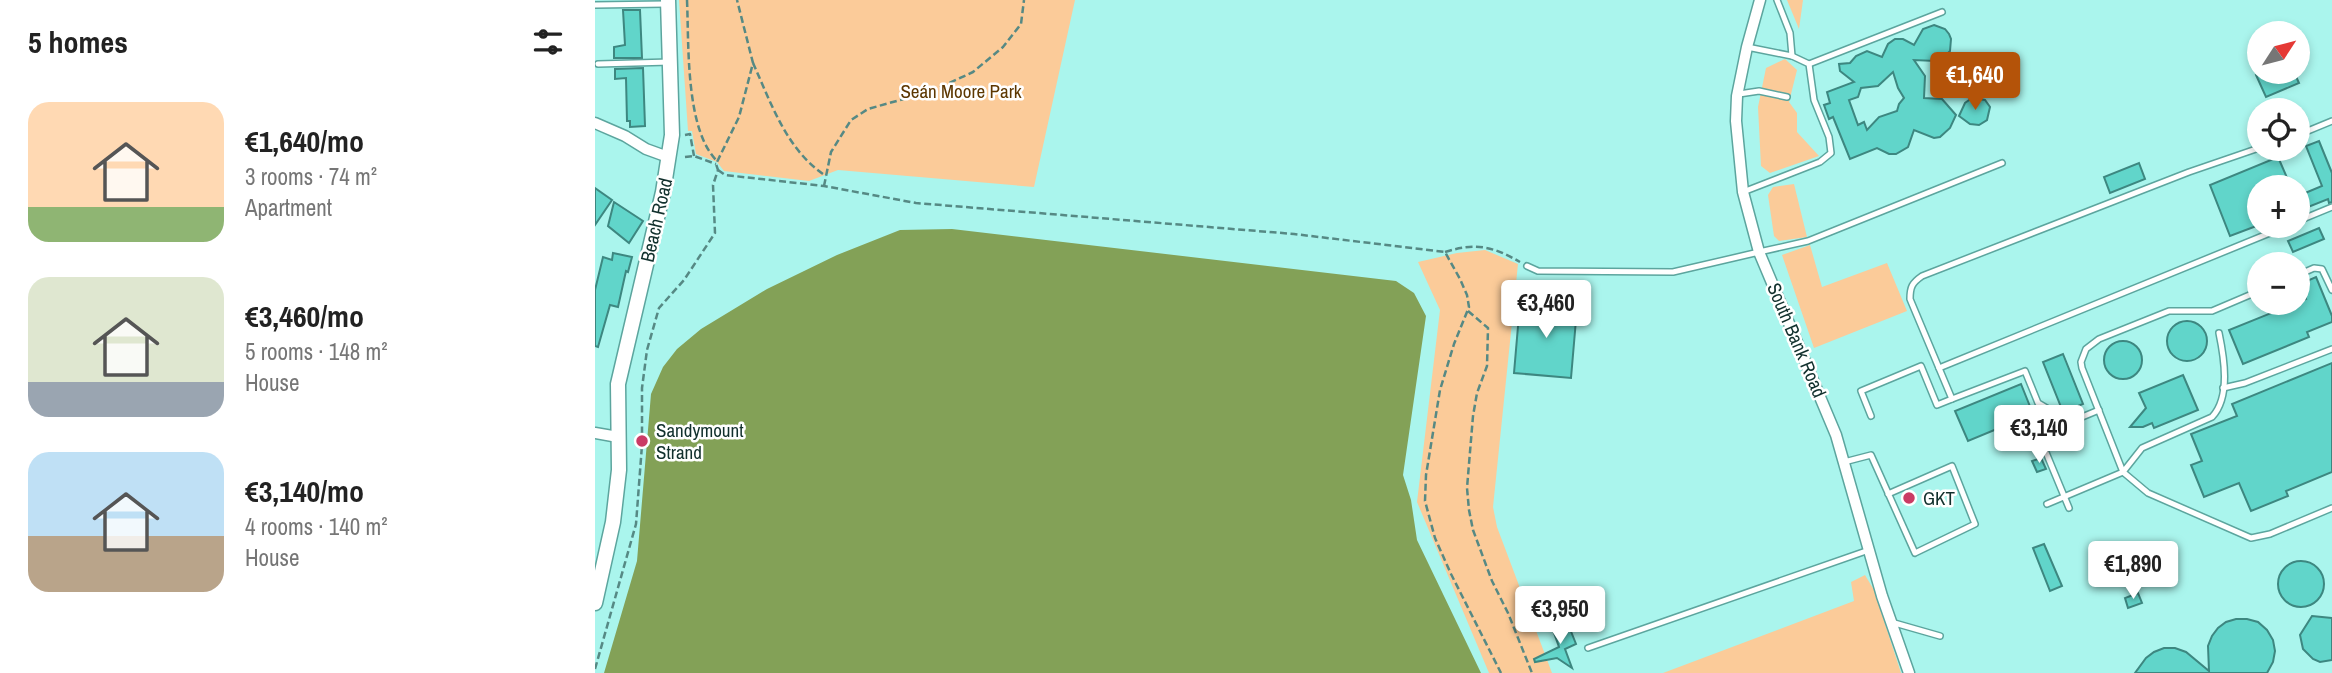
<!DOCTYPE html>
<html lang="en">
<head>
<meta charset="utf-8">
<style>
	:root { --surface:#fff; --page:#f2f2f2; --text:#222; --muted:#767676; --accent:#b45309 }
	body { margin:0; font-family:"Archivo Narrow",sans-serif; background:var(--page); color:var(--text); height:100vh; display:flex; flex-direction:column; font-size:26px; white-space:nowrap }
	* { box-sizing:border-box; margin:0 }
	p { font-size:23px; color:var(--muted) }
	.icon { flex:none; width:38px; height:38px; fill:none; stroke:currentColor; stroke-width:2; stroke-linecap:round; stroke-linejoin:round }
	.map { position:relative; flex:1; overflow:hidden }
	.panel { display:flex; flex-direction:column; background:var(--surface); width:595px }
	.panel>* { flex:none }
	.needle { width:46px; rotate:54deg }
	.buttons { position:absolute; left:1652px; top:21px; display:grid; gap:14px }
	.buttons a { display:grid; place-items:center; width:63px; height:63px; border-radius:50%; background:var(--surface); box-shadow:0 4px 10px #0003; font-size:35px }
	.price { position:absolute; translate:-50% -60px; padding:0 16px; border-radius:7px; background:#fff; color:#222; font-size:23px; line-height:46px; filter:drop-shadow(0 2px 4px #0008) }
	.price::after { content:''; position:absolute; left:50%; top:42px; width:21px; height:16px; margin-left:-10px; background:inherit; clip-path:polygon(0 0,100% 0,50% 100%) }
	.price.current { background:var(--accent); color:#fff }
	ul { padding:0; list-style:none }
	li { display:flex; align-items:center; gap:21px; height:175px; padding:0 28px }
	li span { display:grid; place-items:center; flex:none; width:196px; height:140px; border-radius:21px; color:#555 }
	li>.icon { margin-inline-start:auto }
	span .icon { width:84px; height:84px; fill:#fffc; stroke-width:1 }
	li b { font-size:30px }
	h2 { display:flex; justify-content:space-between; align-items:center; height:84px; padding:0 28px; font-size:30px }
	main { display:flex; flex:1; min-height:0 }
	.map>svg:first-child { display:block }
	.green { fill:#fbcb99 }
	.water { fill:#83a157 }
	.building { fill:#61d5ca; stroke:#3d8780; stroke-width:2; fill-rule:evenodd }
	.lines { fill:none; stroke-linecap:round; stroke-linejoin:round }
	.service-casing { stroke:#5ca59e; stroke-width:8 }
	.minor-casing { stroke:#5ca59e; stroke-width:13 }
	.secondary-casing { stroke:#5ca59e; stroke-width:17 }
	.path { stroke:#568984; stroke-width:2.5; stroke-dasharray:7 3.5; stroke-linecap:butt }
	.service { stroke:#fff; stroke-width:5 }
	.minor { stroke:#fff; stroke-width:10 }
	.secondary { stroke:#fff; stroke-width:14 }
	.poi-dot { fill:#ca3b65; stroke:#fff; stroke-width:2.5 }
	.labels { text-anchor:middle; stroke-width:5; stroke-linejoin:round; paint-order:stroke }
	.park-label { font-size:19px; fill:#5d3701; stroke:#fff }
	.street-label { font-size:19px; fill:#11302d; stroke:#fff }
	.poi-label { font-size:19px; fill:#11302d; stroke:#fff; text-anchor:start }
</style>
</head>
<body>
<main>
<section class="panel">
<h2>5 homes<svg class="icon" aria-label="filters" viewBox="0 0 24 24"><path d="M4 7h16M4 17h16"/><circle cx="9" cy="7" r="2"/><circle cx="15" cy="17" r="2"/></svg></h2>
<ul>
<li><span style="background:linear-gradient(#ffd9b3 75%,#8fb573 0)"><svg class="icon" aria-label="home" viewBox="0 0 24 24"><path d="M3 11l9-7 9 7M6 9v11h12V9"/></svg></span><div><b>€1,640/mo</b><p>3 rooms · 74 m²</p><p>Apartment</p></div></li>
<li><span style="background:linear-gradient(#dfe7d0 75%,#9aa5b1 0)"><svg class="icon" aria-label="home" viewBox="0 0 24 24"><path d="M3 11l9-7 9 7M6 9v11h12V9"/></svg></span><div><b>€3,460/mo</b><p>5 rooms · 148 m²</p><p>House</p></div></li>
<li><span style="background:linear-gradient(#bfe0f5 60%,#b9a48a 0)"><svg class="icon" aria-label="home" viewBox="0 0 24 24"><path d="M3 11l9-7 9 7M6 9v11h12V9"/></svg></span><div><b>€3,140/mo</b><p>4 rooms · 140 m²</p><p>House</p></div></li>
</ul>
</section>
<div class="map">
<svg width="1737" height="673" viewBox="0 0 1737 673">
	<rect width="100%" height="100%" fill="#aaf5ed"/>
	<g class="green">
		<polygon points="84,0 480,0 439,187 243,170 214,181 129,171 122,162 101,154 97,131 93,131"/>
		<polygon points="1192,0 1208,0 1204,29"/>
		<polygon points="1190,59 1202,70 1194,102 1202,113 1202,132 1224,156 1175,173 1166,166 1163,107 1171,68"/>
		<polygon points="1199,184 1212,237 1184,241 1179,236 1173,195 1178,187"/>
		<polygon points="1215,245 1227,287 1292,263 1312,311 1219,348 1187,255"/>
		<polygon points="890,250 923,264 898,507 902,527 957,673 894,673 822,502 845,310 823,262 862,253"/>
		<polygon points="1270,575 1279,590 1306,673 1068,673 1259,601 1256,582"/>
	</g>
	<polygon class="water" points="357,229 801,281 819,293 831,316 808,475 816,500 822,540 886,673 9,673 42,561 56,394 68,367 82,349 106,329 172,289 242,255 305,230"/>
	<g class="building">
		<polygon points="28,10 45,10 47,58 19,58 19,47 30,45"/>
		<path d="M1339 25 1350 29 1354 34 1356 39 1355 51 1347 59 1341 61 1319 60 1330 76 1329 98 1347 99 1361 115 1355 128 1345 137 1339 138 1319 130 1313 147 1301 154H1294L1282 148 1255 159 1238 117 1234 119 1229 105 1235 103 1232 92 1259 82 1245 71 1244 64 1255 63 1261 56 1272 51 1287 57 1293 44 1300 39H1308L1319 45 1328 29ZM1298 72 1303 88 1309 98 1304 104 1302 111 1284 117 1272 130 1269 122 1263 125 1254 100 1263 97 1266 88 1283 86Z"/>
		<polygon points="48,68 50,126 35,127 35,121 32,121 31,78 20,79 20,69"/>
		<polygon points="1668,72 1699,72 1704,83 1671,97 1661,75"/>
		<polygon points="1377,98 1390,100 1395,107 1392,120 1384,125 1375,124 1364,116 1370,103"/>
		<polygon points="1724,141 1737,173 1737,202 1734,203 1733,199 1703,211 1703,196 1727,186 1711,146"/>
		<polygon points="1683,157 1696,187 1664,187 1664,225 1635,236 1615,185"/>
		<polygon points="1544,163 1550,179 1515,193 1509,177"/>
		<polygon points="0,188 17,200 0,225"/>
		<polygon points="19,202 48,221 34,243 13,226"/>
		<polygon points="1724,228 1729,239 1698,252 1693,241"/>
		<polygon points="18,253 37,257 33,272 31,271 23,307 15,305 3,347 0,346 0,290 8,257 17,260"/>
		<polygon points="1721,277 1737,316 1737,322 1712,332 1714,337 1648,364 1634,330 1711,299 1705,284"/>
		<polygon points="925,303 982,308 976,378 919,373"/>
		<circle cx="1592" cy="341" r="20"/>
		<circle cx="1528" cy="360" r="19"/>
		<polygon points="1468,354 1488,404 1468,412 1448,362"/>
		<polygon points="1737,363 1737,472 1691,491 1693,496 1656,511 1644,483 1609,497 1596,465 1607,461 1596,434 1642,416 1637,404"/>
		<polygon points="1588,375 1603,410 1559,428 1557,423 1548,427 1535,427 1551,408 1544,393"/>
		<polygon points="1426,384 1438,414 1373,441 1360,411"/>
		<polygon points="1446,458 1451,469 1442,472 1437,461"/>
		<polygon points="1449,544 1467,586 1455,591 1438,548"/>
		<circle cx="1706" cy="584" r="23"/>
		<polygon points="1543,593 1547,603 1533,608 1530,598"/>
		<polygon points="1717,616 1737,618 1737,660 1725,662 1718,659 1708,649 1705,635"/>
		<polygon points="1641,619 1652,619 1663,622 1672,630 1678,640 1680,651 1678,662 1672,673 1540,673 1551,658 1559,652 1569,648 1580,648 1591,652 1614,671 1613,646 1617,636 1623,628 1631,622"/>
		<polygon points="973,624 981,644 970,649 977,668 962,658 940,662 939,659 964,647 958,630"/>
	</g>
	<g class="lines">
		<defs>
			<g id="service">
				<polyline points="0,5 70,4"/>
				<polyline points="1152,47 1197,56 1195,33 1182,0"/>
				<polyline points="3,64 75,62"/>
				<polyline points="1214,64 1347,12"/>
				<polyline points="1144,94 1164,91 1192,97"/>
				<polyline points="1703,135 1737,121"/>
				<polyline points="1148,192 1225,162 1236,153 1234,137 1219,100 1214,64 1197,56"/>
				<polyline points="1703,221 1737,207"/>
				<polyline points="932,266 943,271 1078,272 1164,252 1213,241 1407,163"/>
				<polyline points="1703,275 1719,268 1727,269 1737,290"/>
				<polyline points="1664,291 1617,311 1574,311 1504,339 1491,349 1486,362 1487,368 1528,472 1553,493 1656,538 1675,534 1737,508"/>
				<polyline points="1344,368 1692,226"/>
				<polyline points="1628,388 1650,383 1737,349"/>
				<path d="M1504 410 1475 422 1443 403 1430 371 1357 399 1315 299C1315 287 1317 283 1327 276L1594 172 1664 148"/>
				<polyline points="1276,416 1266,391 1326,366 1342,405 1357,399"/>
				<path d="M1408 437C1423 431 1431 427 1445 438L1474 508"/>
				<polyline points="1249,462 1276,455 1320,553 1380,524 1357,466 1293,494"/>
				<path d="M1452 504 1528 472 1547 448 1617 417C1636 397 1629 357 1624 333"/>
				<polyline points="1296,622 1345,636"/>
				<polyline points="993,648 1274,550"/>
			</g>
			<g id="minor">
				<polyline points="1165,0 1152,47 1142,96 1141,121 1148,192 1164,252 1241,435 1287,596 1314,673"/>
				<polyline points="0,123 30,136 51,149 73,157"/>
				<polyline points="0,433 23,437"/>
			</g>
			<polyline id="secondary" points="0,603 18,522 24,470 23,384 68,192 77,135 73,0"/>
		</defs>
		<use href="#service" class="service-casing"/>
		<use href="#minor" class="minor-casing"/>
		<use href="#secondary" class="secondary-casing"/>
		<g class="path">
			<path d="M92 0C94 44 90 129 122 161"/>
			<path d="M158 63C176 103 192 151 231 176"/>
			<polyline points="90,135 95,134 99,156"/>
			<polyline points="90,157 99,156 121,164"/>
			<polyline points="123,170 130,175 229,186 321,203 699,234 850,252 865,279 872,295 874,307 859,344 845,390 831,475 830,501 840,538 856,574 906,673"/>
			<polyline points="229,186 236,152 256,120 273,109 337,91 378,72 408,47 426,24 429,0"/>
			<path d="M850 252C882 242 899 247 925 262"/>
			<polyline points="873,311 893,328 892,366 882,393 878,416 872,488 874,510 878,530 897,581 913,613 937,673"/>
			<polyline points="0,669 41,524 47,445 47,388 52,350 64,308 89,280 120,233 118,185 123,170 121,164 144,117 158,63 142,0"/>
		</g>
		<use href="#service" class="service"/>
		<use href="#minor" class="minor"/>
		<use href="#secondary" class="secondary"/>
	</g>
	<g class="poi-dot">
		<circle cx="47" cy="441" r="7"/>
		<circle cx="1314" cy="498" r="7"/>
	</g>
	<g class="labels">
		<g class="park-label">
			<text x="366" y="98">Seán Moore Park</text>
		</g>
		<g class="street-label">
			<text transform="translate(61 220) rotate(-77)" y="7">Beach Road</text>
			<text transform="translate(1202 340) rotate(67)" y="7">South Bank Road</text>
		</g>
		<g class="poi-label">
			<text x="61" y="437">Sandymount<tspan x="61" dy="22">Strand</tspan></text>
			<text x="1328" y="505">GKT</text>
		</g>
	</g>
</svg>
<div class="buttons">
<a><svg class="needle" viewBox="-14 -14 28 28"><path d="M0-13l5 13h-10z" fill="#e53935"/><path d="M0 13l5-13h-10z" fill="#767676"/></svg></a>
<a><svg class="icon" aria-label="locate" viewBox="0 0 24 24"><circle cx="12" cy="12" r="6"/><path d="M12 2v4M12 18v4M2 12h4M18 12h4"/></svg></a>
<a>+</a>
<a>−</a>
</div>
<b class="price current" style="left:1380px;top:112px">€1,640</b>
<b class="price" style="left:951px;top:340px">€3,460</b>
<b class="price" style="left:1444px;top:465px">€3,140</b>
<b class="price" style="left:1538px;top:601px">€1,890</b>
<b class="price" style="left:965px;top:646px">€3,950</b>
</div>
</main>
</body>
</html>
